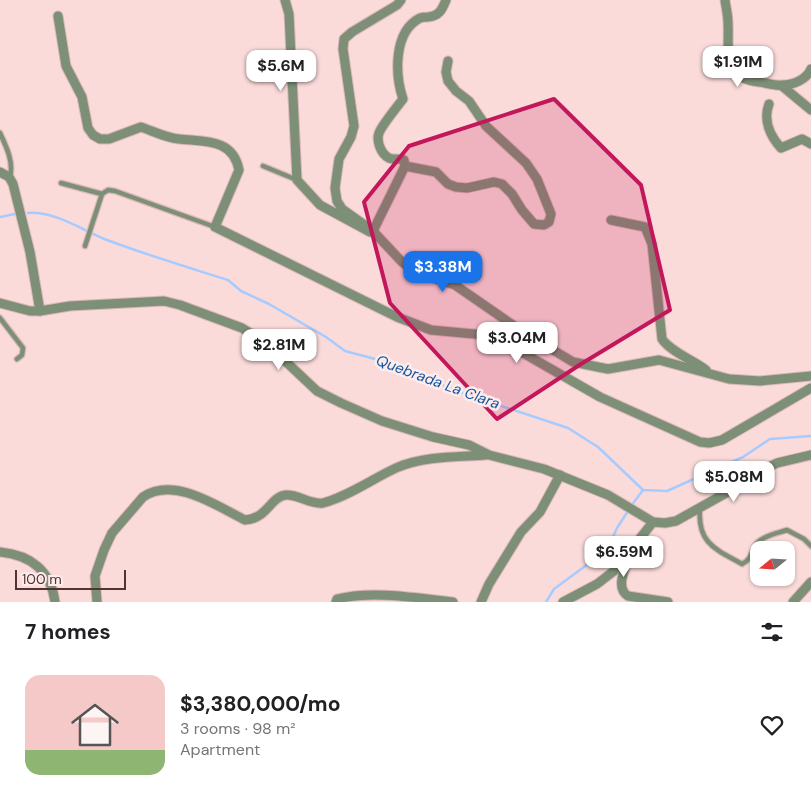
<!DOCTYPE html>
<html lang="en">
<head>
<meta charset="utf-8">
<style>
	:root { --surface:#fff; --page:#f6f6f6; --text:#202124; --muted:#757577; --accent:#1a73e8 }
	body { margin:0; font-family:"DM Sans",sans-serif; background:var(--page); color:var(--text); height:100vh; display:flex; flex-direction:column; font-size:19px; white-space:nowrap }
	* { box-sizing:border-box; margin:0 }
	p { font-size:16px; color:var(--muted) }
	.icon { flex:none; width:28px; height:28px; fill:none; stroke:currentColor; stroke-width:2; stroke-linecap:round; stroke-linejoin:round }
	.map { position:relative; height:602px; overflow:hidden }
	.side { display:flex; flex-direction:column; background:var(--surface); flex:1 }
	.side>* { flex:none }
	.needle { width:32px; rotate:252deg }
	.fabs { position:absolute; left:750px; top:541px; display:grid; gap:10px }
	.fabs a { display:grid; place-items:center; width:45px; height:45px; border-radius:10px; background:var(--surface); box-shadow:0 1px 4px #0004; font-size:25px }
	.scale { position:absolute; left:15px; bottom:12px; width:111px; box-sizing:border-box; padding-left:5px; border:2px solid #523233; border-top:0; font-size:14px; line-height:18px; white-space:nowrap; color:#523233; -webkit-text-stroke:4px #fdecec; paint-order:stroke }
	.price { position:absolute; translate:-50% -42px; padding:0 11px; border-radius:10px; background:#fff; color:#222; font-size:16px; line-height:32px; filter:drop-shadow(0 1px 2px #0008) }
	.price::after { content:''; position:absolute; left:50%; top:30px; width:15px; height:11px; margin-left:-8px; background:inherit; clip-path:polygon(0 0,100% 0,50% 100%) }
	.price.active { background:var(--accent); color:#fff }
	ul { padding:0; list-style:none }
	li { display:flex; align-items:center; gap:15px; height:125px; padding:0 25px }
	li span { display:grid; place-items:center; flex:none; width:140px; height:100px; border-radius:15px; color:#555 }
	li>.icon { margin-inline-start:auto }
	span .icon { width:60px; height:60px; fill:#fffc; stroke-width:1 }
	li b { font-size:21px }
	h2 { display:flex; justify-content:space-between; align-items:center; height:60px; padding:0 25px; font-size:21px }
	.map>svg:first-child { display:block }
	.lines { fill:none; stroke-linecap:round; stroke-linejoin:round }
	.stream { stroke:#a6cbff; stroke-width:2.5 }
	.lane-casing { stroke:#d9b8b9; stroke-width:7 }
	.street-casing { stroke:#d9b8b9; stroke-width:11 }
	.lane { stroke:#7d8f76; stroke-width:4.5 }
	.street { stroke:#7d8f76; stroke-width:9 }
	.marked { fill:#c2185b; fill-opacity:0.2; stroke:#c2185b; stroke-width:4; stroke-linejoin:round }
	.labels { text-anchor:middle; stroke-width:5; stroke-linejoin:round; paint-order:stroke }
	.water-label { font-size:15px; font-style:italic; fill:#17539d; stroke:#fdecec }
</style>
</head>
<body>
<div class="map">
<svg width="811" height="602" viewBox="0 0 811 602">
	<rect width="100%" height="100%" fill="#fbdada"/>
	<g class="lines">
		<g class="stream">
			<path d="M28 213C55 211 82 230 107 240 147 255 187 267 228 280L241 291 269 304 326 337 345 351 394 364 459 392 568 428 598 447 643 490 667 491 743 457 770 439 811 436"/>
			<polyline points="0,217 15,214"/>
			<polyline points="631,506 643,490"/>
			<polyline points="546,602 554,589 607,550 617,528 628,511"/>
		</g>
		<defs>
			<g id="lane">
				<path d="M0 133C6 146 14 162 10 177"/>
				<polyline points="263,166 297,180"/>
				<polyline points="61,183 102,194"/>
				<polyline points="85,246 102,194 108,190 115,191 215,227"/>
				<polyline points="0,318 23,348 22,355 17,359"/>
				<path d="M700 508C697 543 715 549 742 564 754 558 750 549 758 542 765 535 778 533 787 530L804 539 811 546"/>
			</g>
			<g id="street">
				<path d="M285 0 289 14 297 180 320 205 370 232 373 231 405 166 404 160C399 158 393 160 389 158 381 154 376 141 379 133 382 125 397 107 403 99 395 75 393 32 420 18 423 17 425 17 428 17 439 16 442 10 446 0"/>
				<polyline points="401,0 397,5 352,32 344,39 343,49 354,126 351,137 339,159 335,188 337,201 342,209 373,231 402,262 415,272 455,285 520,330 573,362 608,369 659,360 729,379 760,381 811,376"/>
				<path d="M725 0C726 8 728 15 728 23 729 35 726 59 732 69 738 78 750 81 759 82 767 83 775 86 782 85 794 85 807 79 811 69"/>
				<path d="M58 16 66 66 82 97 88 128 93 135 100 139H109L141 127C153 131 166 138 179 139 204 142 233 138 239 170L215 227 397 317 431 330 485 335 495 337 600 397 700 442 709 443 722 440 811 388"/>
				<polyline points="782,86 811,110"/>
				<path d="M769 104C763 120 770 136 781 148L802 139 811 144"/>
				<polyline points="405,166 436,172 448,184 456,187 467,188 494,182 502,184 512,194 522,210 534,224 544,225 549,222 551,214 537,179 526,163 486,126 469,101 456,91 448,81 446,72 448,61"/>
				<polyline points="0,172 9,177 13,184 30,252 40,311 70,306 164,301 180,305 242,328 266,343 317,391 341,403 382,421 433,437 469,445 489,455 544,469 608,495 653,522 665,523 676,521 735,488 758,472 777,463 811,455"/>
				<path d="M611 220 645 227 652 244 662 339C671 352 693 360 706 370"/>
				<polyline points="0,303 30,311 40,311"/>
				<path d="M0 552C30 555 51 570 55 602"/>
				<path d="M629 556C625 569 615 588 628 596L668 602"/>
				<path d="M97 602 95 576 104 550 112 533 143 497C174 476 217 506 245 520 267 519 271 496 286 495 298 494 311 505 323 503 349 496 372 479 396 468 423 456 457 457 486 455"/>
				<path d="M336 602 337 599C371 590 418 598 453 602"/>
				<polyline points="481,602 489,584 521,532 540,512 560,475"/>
				<polyline points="563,602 597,584 614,571 653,522"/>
				<polyline points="793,602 811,582"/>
			</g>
		</defs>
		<use href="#lane" class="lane-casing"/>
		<use href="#street" class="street-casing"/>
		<use href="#lane" class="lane"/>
		<use href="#street" class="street"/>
	</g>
	<path class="marked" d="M554 99 641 185 670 310 581 364 497 419 390 303 364 202 409 146Z"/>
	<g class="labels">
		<g class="water-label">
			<text transform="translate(438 382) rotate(20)" y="5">Quebrada La Clara</text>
		</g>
	</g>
</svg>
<div class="fabs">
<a><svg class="needle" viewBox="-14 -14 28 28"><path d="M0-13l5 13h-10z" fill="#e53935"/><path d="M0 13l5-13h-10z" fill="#757577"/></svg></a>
</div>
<div class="scale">100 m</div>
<b class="price" style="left:738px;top:88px">$1.91M</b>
<b class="price" style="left:281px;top:92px">$5.6M</b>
<b class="price active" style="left:443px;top:293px">$3.38M</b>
<b class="price" style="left:517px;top:364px">$3.04M</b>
<b class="price" style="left:279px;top:371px">$2.81M</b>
<b class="price" style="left:734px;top:503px">$5.08M</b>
<b class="price" style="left:624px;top:578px">$6.59M</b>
</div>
<section class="side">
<h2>7 homes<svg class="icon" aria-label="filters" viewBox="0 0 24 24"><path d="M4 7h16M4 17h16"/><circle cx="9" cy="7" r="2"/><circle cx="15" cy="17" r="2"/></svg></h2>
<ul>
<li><span style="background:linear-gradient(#f6c9c9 75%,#8fb573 0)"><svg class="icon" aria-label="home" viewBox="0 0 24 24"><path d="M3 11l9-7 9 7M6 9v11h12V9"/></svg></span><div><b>$3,380,000/mo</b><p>3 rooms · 98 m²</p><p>Apartment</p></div><svg class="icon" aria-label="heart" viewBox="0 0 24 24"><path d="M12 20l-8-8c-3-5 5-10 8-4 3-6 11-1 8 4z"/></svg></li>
</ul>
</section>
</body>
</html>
